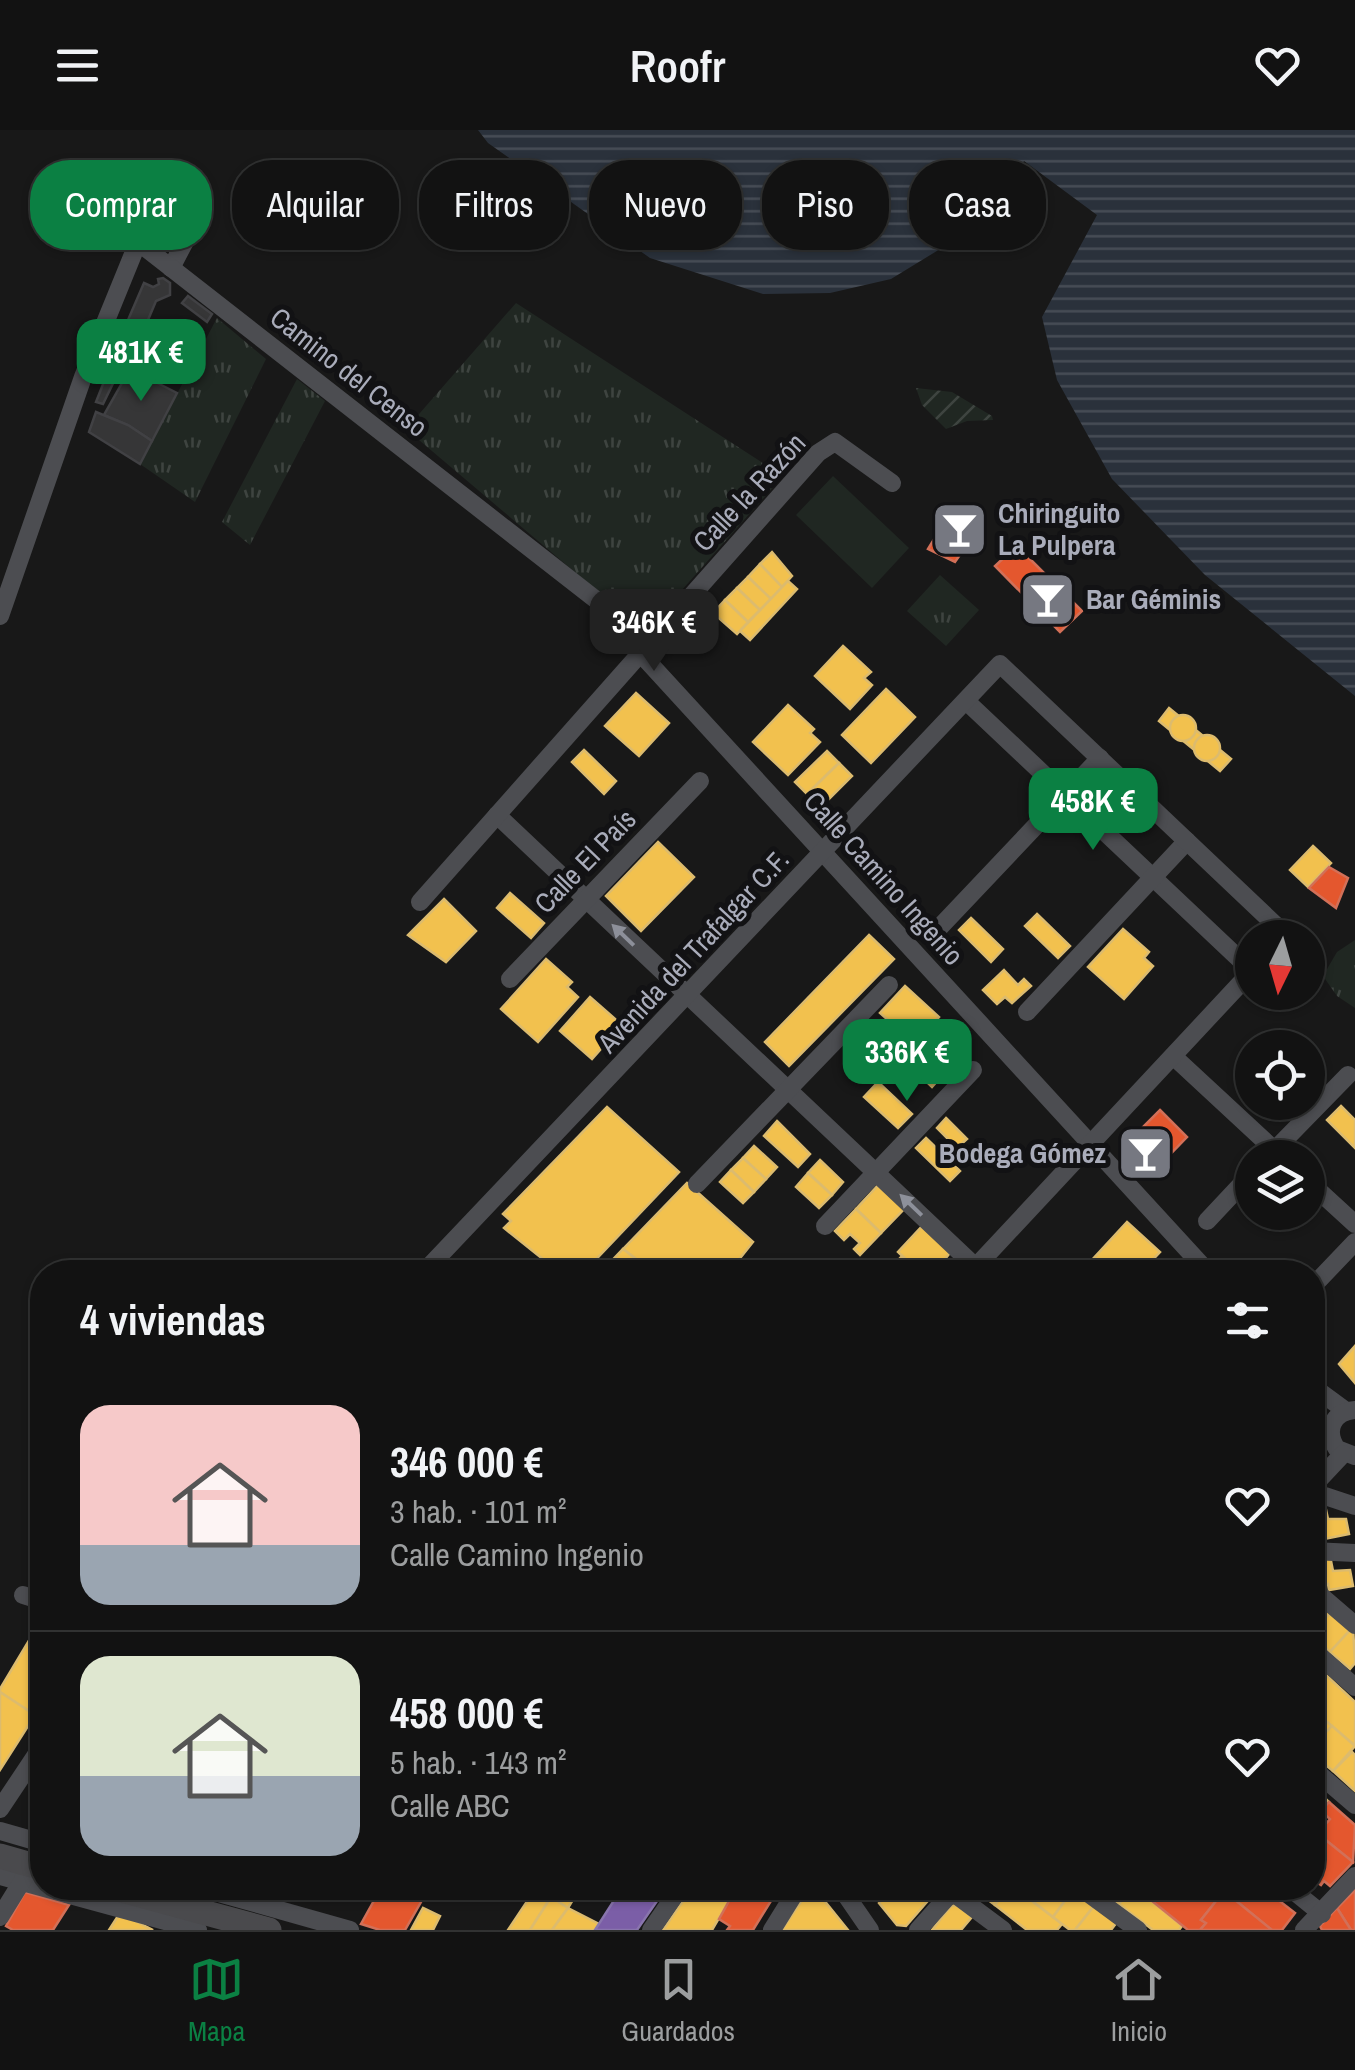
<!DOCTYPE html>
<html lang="es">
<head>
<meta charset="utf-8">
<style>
	:root { --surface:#121212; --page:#1f2020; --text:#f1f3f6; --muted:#9c9e9f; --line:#313232; --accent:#0b8043 }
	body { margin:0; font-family:"Archivo Narrow",sans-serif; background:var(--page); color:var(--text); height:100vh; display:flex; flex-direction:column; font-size:38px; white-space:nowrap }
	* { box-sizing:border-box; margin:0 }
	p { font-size:32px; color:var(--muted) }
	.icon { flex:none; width:55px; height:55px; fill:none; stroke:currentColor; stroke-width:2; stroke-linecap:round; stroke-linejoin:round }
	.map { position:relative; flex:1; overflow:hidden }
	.panel { position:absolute; left:30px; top:1130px; width:1295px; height:640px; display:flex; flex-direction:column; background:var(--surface); border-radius:40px; box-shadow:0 2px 8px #0004,0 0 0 2px var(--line) }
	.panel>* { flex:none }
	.banner { position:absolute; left:30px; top:30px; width:1295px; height:90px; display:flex; gap:20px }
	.needle { width:65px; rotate:185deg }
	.buttons { position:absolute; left:1235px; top:790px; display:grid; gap:20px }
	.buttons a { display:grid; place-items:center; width:90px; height:90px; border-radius:50%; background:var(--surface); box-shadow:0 2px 8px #0004,0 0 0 2px var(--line); font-size:50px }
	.price { position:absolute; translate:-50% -85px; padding:0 22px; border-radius:20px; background:var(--accent); color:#fff; font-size:32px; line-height:65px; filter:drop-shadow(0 2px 5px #0008) }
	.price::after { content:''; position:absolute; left:50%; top:60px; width:30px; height:22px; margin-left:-15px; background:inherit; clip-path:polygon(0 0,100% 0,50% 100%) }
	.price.active { background:#222; color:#fff }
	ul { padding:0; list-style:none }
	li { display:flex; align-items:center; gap:30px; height:250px; padding:0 50px }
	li+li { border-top:2px solid var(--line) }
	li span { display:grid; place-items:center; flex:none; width:280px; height:200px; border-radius:30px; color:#555 }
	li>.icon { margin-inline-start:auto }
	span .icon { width:120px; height:120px; fill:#fffc; stroke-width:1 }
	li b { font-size:42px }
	h2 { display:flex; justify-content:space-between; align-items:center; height:120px; padding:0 50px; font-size:42px }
	.tag { padding:0 35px; border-radius:40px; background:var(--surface); box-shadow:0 2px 8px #0004,0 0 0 2px var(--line); font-size:35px; line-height:90px }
	.tag.active { background:var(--accent); color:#fff }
	header { display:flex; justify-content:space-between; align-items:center; height:130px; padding:0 50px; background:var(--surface); font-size:45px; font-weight:600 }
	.tab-bar { display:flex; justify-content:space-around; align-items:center; height:140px; border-top:2px solid var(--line); background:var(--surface); font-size:28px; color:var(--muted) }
	.tab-bar a { display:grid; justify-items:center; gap:5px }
	.tab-bar .active { color:var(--accent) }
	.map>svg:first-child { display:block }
	.grass { fill:url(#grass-tufts) }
	.garden { fill:url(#garden-furrows) }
	.pitch { fill:#202722 }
	.water { fill:url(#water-rules) }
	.homes { fill:#f2c14e; stroke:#dcbb6e; stroke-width:2.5 }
	.shops { fill:#e4572e; stroke:#d27058; stroke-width:2.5 }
	.offices { fill:#7b5ea7; stroke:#8975ad; stroke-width:2.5 }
	.building { fill:#363637; stroke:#414144; stroke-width:2.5 }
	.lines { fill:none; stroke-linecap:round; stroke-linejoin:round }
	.minor { stroke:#4c4d51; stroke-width:18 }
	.highway { stroke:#4a4a4d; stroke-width:25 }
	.oneway { fill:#8d909a }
	.labels { text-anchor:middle; stroke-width:10; stroke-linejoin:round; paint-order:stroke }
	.street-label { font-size:28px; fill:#a9acba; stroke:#121214 }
	.poi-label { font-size:28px; font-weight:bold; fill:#a9acba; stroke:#121214; text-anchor:start }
</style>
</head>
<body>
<header><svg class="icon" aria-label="menu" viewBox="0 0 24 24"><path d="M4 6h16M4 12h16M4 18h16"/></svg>Roofr<svg class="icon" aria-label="heart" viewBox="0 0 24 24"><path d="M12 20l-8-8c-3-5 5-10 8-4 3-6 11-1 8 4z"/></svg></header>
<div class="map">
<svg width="1355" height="1800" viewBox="0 0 1355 1800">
	<defs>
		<pattern id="grass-tufts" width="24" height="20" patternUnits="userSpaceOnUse" patternTransform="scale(2.5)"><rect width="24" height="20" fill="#202722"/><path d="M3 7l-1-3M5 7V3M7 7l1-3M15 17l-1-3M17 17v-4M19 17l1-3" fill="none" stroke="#3e4440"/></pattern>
		<pattern id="garden-furrows" width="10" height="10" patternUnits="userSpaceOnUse" patternTransform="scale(2.5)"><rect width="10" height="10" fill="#202722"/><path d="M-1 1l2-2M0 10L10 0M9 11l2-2" fill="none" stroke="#3e4440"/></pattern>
		<pattern id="water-rules" width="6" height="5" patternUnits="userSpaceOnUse" patternTransform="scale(2.5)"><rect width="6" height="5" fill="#2a313b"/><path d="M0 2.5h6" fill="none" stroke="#464c55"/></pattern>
	</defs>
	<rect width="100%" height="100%" fill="#181818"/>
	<g class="grass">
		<polygon points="516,173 783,346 642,505 609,471 406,299"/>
		<polygon points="217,188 266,229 195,372 140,334"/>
		<polygon points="297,249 325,271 250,415 222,392"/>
		<polygon points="940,445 979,480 946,516 907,481"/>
		<polygon points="1355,810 1355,878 1337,866 1323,846 1337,822"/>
	</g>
	<polygon class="garden" points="916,258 952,262 992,286 993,290 967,291 946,299 922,275"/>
	<polygon class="pitch" points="833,346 909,418 872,458 796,385"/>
	<polygon class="water" points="478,0 1355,0 1355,566 1205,445 1112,349 1057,250 1042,187 1097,85 1024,31 993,76 963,105 891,149 830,163 763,164 650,128 488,13"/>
	<g class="homes">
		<polygon points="772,422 792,446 782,457 760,434"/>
		<polygon points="760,434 782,457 771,469 748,447"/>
		<polygon points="748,447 771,469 760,480 737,458"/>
		<polygon points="788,451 797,459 750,510 740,501"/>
		<polygon points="737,458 760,480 748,492 725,470"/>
		<polygon points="725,470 748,492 737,504 713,483"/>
		<polygon points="843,516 871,542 864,548 872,555 850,579 815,546"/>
		<polygon points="886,559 915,587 871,633 842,605"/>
		<polygon points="636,563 669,593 639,626 605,596"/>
		<polygon points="788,575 814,599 810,603 820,612 788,645 753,612"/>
		<polygon points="1169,578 1231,629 1220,641 1159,591"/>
		<circle cx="1183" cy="598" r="13"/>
		<circle cx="1207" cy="618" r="13"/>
		<polygon points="584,620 616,651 604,664 572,632"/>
		<polygon points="827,621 839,633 807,664 795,652"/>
		<polygon points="839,633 852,646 820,678 807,664"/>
		<polygon points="658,712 694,747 641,801 606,766"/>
		<polygon points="1313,716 1331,733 1308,757 1290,740"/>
		<polygon points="510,763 544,793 531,808 497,778"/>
		<polygon points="444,769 476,801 446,832 408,805"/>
		<polygon points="1037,784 1070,816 1058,828 1025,796"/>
		<polygon points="971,788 1003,819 991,832 959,800"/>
		<polygon points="1123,799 1149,822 1144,828 1153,836 1124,869 1088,837"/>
		<polygon points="869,805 894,829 789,936 765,912"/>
		<polygon points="546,829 572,852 567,857 578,867 538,912 501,879"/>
		<polygon points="1004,840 1018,855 1024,849 1031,856 1012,873 1005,867 997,874 983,860"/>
		<polygon points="905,856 939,887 925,903 915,893 904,904 880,883"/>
		<polygon points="590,867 622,895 592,929 560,901"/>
		<polygon points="934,910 956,930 932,957 910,936"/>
		<polygon points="878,952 912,984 898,998 864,967"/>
		<polygon points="1341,976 1355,990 1355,1018 1327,990"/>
		<polygon points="607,977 679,1042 584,1142 559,1142 504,1098 511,1091 503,1084"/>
		<polygon points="946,988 967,1009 957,1018 937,998"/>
		<polygon points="777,991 810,1024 798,1037 764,1006"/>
		<polygon points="926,1008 960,1041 950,1051 916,1018"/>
		<polygon points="754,1016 777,1037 766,1049 743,1028"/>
		<polygon points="743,1028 766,1049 754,1062 731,1040"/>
		<polygon points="820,1030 843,1052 832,1065 808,1043"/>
		<polygon points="731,1040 754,1062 743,1073 720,1052"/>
		<polygon points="808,1043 832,1065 819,1078 796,1057"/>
		<polygon points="881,1052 907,1076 881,1103 856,1079"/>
		<polygon points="687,1053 753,1112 729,1142 653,1142 623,1119"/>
		<polygon points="856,1079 881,1103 860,1125 854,1119 860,1113 850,1104 844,1110 835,1101"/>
		<polygon points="1127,1092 1160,1122 1141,1142 1106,1142 1092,1130"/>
		<polygon points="925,1093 953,1119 935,1142 919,1142 898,1122"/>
		<polygon points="623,1119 653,1142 601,1142"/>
		<polygon points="902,1126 919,1142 887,1142"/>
		<polygon points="1355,1216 1355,1253 1339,1234"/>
		<polygon points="1325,1375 1328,1389 1346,1389 1349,1404 1324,1409 1323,1402 1315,1403 1314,1377"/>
		<polygon points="1330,1426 1333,1441 1350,1440 1353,1456 1329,1460 1328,1454 1320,1455 1319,1447 1312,1448 1312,1433"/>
		<polygon points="1312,1463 1333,1480 1312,1503"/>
		<polygon points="1333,1480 1353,1497 1330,1522 1312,1503"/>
		<polygon points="40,1492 42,1573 35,1585 0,1562 0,1559"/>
		<polygon points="1353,1497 1355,1533 1350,1539 1330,1522"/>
		<polygon points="1326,1545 1355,1572 1355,1616 1312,1579 1312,1559"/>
		<polygon points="0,1562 35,1585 0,1640"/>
		<polygon points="1320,1586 1332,1596 1312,1617 1312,1595"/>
		<polygon points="1332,1596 1355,1616 1333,1641 1312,1624 1312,1617"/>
		<polygon points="1352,1622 1355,1625 1355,1661 1333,1641"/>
		<polygon points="1312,1656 1329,1672 1312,1689"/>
		<polygon points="536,1758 580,1758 568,1778"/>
		<polygon points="536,1758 551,1767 530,1800 508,1800"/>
		<polygon points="692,1758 707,1758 729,1771 712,1800 663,1800"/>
		<polygon points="810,1758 821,1760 819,1764 848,1800 782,1800"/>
		<polygon points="893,1758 939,1758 906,1796 897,1795 879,1773"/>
		<polygon points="972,1758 1008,1758 995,1775"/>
		<polygon points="1008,1758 1015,1758 1062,1794 1057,1800 1027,1800 995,1775"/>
		<polygon points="1041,1758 1070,1758 1073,1760 1053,1787 1031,1770"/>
		<polygon points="1097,1758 1132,1758 1119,1774"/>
		<polygon points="1132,1758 1136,1758 1182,1796 1179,1800 1153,1800 1119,1774"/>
		<polygon points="1073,1760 1094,1776 1075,1800 1070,1800 1053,1787"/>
		<polygon points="551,1767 568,1778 552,1800 530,1800"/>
		<polygon points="957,1775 972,1787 961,1800 932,1800 951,1776"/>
		<polygon points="1094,1776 1117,1792 1111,1800 1075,1800"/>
		<polygon points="423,1778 440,1786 433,1800 411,1800"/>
		<polygon points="568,1778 599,1794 595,1800 552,1800"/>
		<polygon points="120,1783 153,1800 109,1800"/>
	</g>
	<g class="shops">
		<polygon points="950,383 976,402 955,432 928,419"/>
		<polygon points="1013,419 1022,428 1025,424 1082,481 1060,502 995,436"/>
		<polygon points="1329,737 1348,748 1336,778 1309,758"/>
		<polygon points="1160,980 1187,1007 1154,1041 1126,1014"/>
		<polygon points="1329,1672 1355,1695 1353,1732 1312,1699 1314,1687 1324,1696 1330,1689 1321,1681"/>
		<polygon points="1312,1699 1353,1732 1330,1756 1324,1751 1321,1755 1312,1749"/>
		<polygon points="381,1758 429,1758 405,1800 380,1800 361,1794"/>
		<polygon points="707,1758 779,1758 753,1800 727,1800 730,1796 719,1789 729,1771"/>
		<polygon points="1136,1758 1198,1758 1207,1765 1213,1758 1263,1758 1295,1783 1282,1800 1272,1800 1224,1761 1201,1790 1206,1793 1200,1800 1188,1800"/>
		<polygon points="1355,1760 1355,1800 1351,1800 1337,1778"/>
		<polygon points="1224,1761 1272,1800 1200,1800 1206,1793 1201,1790"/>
		<polygon points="25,1762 69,1775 53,1800 13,1800 6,1796"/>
		<polygon points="1337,1778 1351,1800 1322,1800 1320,1796"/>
	</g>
	<polygon class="offices" points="622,1758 666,1758 637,1800 595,1800"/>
	<g class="building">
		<polygon points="163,148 170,153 170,165 156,171 145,197 128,190 144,153 153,157 159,154 158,149"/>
		<polygon points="188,166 212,184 207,192 182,173"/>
		<polygon points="111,234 120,239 103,274 96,272"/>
		<polygon points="130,239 177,263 152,311 128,295 104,285"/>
		<polygon points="96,282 128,295 152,311 140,334 89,302"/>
	</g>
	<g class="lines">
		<g class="minor">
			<polyline points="171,138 193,96"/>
			<polyline points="0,486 83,247 138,112 604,476 640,523 1208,1142"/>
			<polyline points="966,571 1252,841"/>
			<polyline points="497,685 981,1142"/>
			<polyline points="420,772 818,323 835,312 892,353"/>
			<polyline points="939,798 1100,628"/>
			<polyline points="510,849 700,651"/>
			<polyline points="1027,882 1187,711"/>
			<polyline points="1173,926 1283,1028"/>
			<polyline points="1268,1027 1348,945"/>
			<polyline points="1308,1051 1355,1094"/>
			<polyline points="697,1054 889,855"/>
			<polyline points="1207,1091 1252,1043"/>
			<polyline points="825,1096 973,940"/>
			<polyline points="424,1142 1000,534 1286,805 1284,808"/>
			<polyline points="971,1142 1252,841"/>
			<polyline points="1312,1157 1355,1112"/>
			<polyline points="1312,1256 1346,1281"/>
			<path d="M1355 1280C1333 1282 1324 1300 1337 1319L1355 1326"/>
			<polyline points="1312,1357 1343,1324"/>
			<polyline points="1312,1368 1325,1366 1355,1376"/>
			<polyline points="1312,1421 1355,1423"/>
			<polyline points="1312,1458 1355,1495"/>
			<polyline points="23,1465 42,1471"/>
			<polyline points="1312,1519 1355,1557"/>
			<polyline points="1312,1638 1355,1675"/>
			<polyline points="0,1679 42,1616"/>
			<polyline points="0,1701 42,1713"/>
			<polyline points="0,1746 198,1800"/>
			<polyline points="201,1758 350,1800"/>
			<polyline points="841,1758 870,1800"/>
			<polyline points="1081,1758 1138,1800"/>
			<polyline points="1290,1758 1322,1784"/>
			<polyline points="952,1762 1003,1800"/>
			<polyline points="0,1787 26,1745"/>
			<polyline points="651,1800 680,1758"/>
			<polyline points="772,1800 798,1758"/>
			<polyline points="918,1800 952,1762 952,1758"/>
			<polyline points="1304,1800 1355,1746"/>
		</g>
		<g class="highway">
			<polyline points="0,1726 42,1738"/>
			<polyline points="114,1758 269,1800"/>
		</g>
	</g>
	<defs><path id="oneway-solid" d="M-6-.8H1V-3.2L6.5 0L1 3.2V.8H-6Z" transform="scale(2.5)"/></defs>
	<g class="oneway">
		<use href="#oneway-solid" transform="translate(623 805) rotate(-136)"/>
		<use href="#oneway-solid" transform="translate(911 1075) rotate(-136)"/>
	</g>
	<defs>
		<symbol id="bar-square" viewBox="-11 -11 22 22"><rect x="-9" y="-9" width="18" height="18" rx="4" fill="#767881" stroke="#121214"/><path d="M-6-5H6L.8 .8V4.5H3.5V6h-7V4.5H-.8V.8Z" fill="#fff"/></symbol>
	</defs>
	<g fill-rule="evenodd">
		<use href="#bar-square" x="928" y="368" width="63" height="63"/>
		<use href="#bar-square" x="1016" y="438" width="63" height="63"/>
		<use href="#bar-square" x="1114" y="992" width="63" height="63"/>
	</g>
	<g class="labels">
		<g class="street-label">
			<text transform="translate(349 242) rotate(38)" y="10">Camino del Censo</text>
			<text transform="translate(749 362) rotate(-47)" y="10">Calle la Razón</text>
			<text transform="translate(585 731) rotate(-46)" y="10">Calle El País</text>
			<text transform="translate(884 748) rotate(48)" y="10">Calle Camino Ingenio</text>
			<text transform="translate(693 821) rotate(-47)" y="10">Avenida del Trafalgar C.F.</text>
		</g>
		<g class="poi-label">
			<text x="998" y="393">Chiringuito<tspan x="998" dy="32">La Pulpera</tspan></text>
			<text x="1086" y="479">Bar Géminis</text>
			<text x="1106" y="1033" text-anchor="end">Bodega Gómez</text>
		</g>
	</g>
</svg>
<div class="buttons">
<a><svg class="needle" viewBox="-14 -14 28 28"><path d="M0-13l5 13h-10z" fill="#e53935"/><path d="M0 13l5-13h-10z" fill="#9c9e9f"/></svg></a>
<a><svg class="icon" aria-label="locate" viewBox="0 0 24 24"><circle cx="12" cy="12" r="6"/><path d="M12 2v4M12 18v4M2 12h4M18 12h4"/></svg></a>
<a><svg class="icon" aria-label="layers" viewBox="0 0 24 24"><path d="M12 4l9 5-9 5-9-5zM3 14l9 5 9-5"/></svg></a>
</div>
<b class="price" style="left:141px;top:274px">481K €</b>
<b class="price active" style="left:654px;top:544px">346K €</b>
<b class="price" style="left:1093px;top:723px">458K €</b>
<b class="price" style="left:907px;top:974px">336K €</b>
<div class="banner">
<a class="tag active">Comprar</a>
<a class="tag">Alquilar</a>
<a class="tag">Filtros</a>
<a class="tag">Nuevo</a>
<a class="tag">Piso</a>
<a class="tag">Casa</a>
</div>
<section class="panel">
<h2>4 viviendas<svg class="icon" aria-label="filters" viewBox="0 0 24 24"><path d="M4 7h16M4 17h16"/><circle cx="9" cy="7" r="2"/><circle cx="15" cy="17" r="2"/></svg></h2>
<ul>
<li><span style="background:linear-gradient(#f6c9c9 70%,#9aa5b1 0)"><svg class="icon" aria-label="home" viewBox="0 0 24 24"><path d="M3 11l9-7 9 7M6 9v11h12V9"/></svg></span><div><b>346 000 €</b><p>3 hab. · 101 m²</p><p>Calle Camino Ingenio</p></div><svg class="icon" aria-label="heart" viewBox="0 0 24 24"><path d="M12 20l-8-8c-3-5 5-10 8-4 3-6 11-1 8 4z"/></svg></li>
<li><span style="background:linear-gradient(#dfe7d0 60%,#9aa5b1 0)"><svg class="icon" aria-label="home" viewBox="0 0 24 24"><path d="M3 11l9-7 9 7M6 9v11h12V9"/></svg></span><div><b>458 000 €</b><p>5 hab. · 143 m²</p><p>Calle ABC</p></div><svg class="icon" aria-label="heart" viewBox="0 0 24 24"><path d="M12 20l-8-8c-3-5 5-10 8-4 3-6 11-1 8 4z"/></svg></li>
</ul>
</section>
</div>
<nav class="tab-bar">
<a class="active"><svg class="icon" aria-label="map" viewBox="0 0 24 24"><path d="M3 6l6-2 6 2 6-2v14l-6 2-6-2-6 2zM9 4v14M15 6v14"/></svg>Mapa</a>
<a><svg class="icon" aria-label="saved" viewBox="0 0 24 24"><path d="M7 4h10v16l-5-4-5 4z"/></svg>Guardados</a>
<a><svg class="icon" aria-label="home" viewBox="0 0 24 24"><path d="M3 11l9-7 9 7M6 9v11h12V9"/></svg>Inicio</a>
</nav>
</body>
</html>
